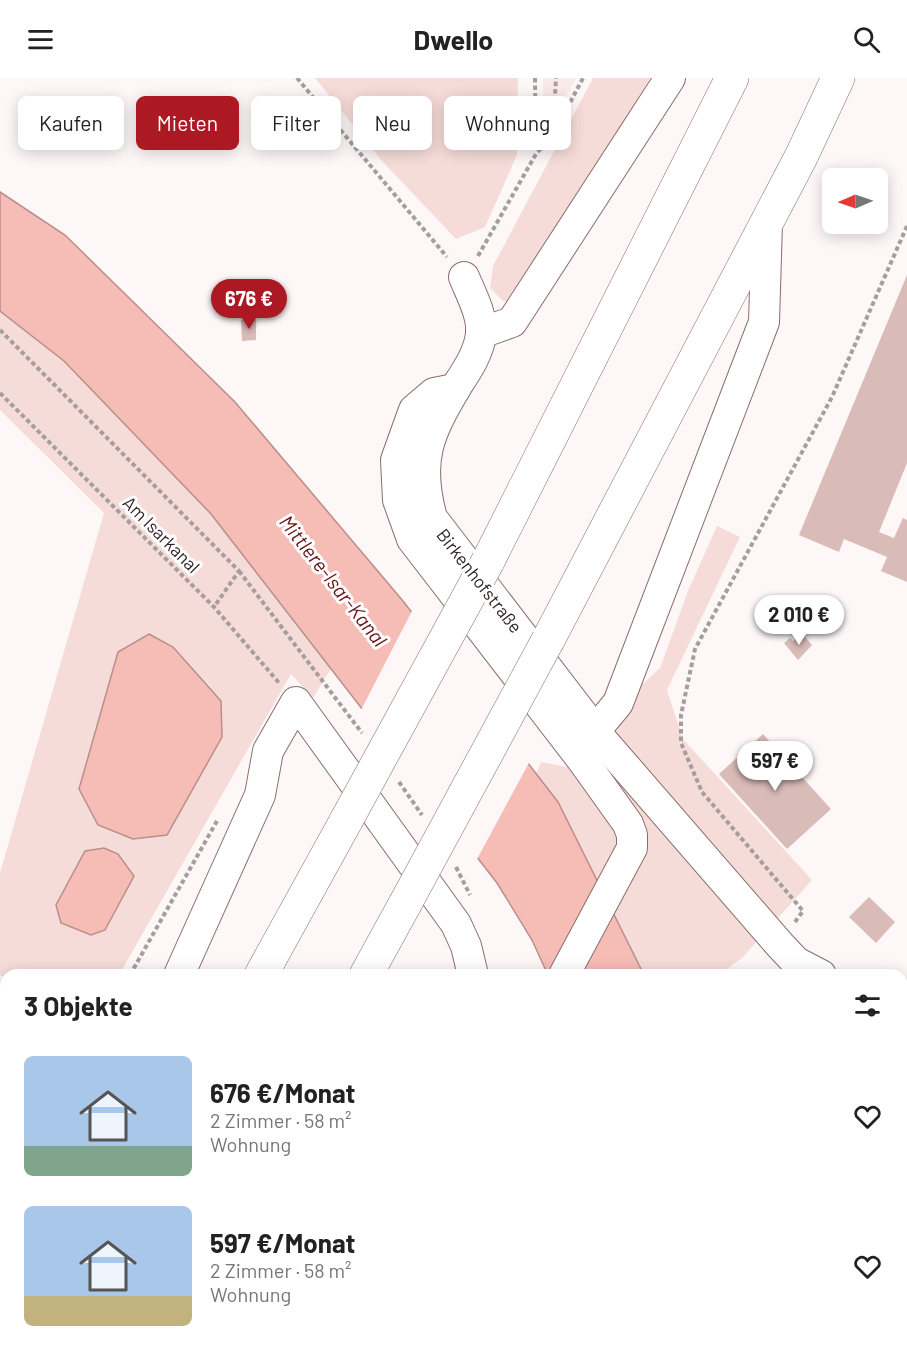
<!DOCTYPE html>
<html lang="de">
<head>
<meta charset="utf-8">
<style>
	:root { --surface:#fff; --page:#f2f2f2; --text:#222; --muted:#767676; --accent:#ac1922 }
	body { margin:0; font-family:Barlow,sans-serif; background:var(--page); color:var(--text); height:100vh; display:flex; flex-direction:column; font-size:22px; white-space:nowrap }
	* { box-sizing:border-box; margin:0 }
	p { font-size:20px; color:var(--muted) }
	.icon { flex:none; width:33px; height:33px; fill:none; stroke:currentColor; stroke-width:2; stroke-linecap:round; stroke-linejoin:round }
	.map { position:relative; flex:1; overflow:hidden }
	.sheet { position:absolute; left:0px; top:891px; width:908px; height:384px; display:flex; flex-direction:column; background:var(--surface); border-radius:18px 18px 0 0; box-shadow:0 3px 15px #0003 }
	.sheet>* { flex:none }
	.guide { position:absolute; left:18px; top:18px; width:600px; height:54px; display:flex; gap:12px }
	.needle { width:39px; rotate:268deg }
	.buttons { position:absolute; left:822px; top:90px; display:grid; gap:12px }
	.buttons a { display:grid; place-items:center; width:66px; height:66px; border-radius:9px; background:var(--surface); box-shadow:0 3px 15px #0003; font-size:30px }
	.price { position:absolute; translate:-50% -51px; padding:0 14px; border-radius:21px; background:#fff; color:#222; font-size:20px; line-height:39px; filter:drop-shadow(0 2px 3px #0008) }
	.price::after { content:''; position:absolute; left:50%; top:36px; width:18px; height:14px; margin-left:-9px; background:inherit; clip-path:polygon(0 0,100% 0,50% 100%) }
	.price.on { background:var(--accent); color:#fff }
	ul { padding:0; list-style:none }
	li { display:flex; align-items:center; gap:18px; height:150px; padding:0 24px }
	li span { display:grid; place-items:center; flex:none; width:168px; height:120px; border-radius:9px; color:#555 }
	li>.icon { margin-inline-start:auto }
	span .icon { width:72px; height:72px; fill:#fffc; stroke-width:1 }
	li b { font-size:26px }
	h2 { display:flex; justify-content:space-between; align-items:center; height:72px; padding:0 24px; font-size:26px }
	.tag { padding:0 21px; border-radius:9px; background:var(--surface); box-shadow:0 3px 15px #0003; font-size:21px; line-height:54px }
	.tag.on { background:var(--accent); color:#fff }
	header { display:flex; justify-content:space-between; align-items:center; height:78px; padding:0 24px; background:var(--surface); font-size:27px; font-weight:700 }
	.map>svg:first-child { display:block }
	.built { fill:#faeae8 }
	.green { fill:#f6dcd9 }
	.water { fill:#f6bcb6; stroke:#ba8e8a; stroke-width:1.5 }
	.pier { fill:#fef7f7 }
	.building { fill:#d9bbb8 }
	.lines { fill:none; stroke-linecap:round; stroke-linejoin:round }
	.minor-casing { stroke:#896e6b; stroke-width:32 }
	.highway-casing { stroke:#896e6b; stroke-width:34 }
	.path { stroke:#a69e9d; stroke-width:4; stroke-dasharray:4.5 3; stroke-linecap:butt }
	.minor { stroke:#fff; stroke-width:30 }
	.highway { stroke:#fff; stroke-width:33 }
	.highway-bridge-casing { stroke:#896e6b; stroke-width:34; stroke-linecap:butt }
	.highway-bridge { stroke:#fff; stroke-width:33 }
	.labels { text-anchor:middle; stroke-width:6; stroke-linejoin:round; paint-order:stroke }
	.street-label { font-size:18px; fill:#2e2322; stroke:#fff }
	.water-label { font-size:20px; font-style:italic; fill:#651315; stroke:#fff }
</style>
</head>
<body>
<header><svg class="icon" aria-label="menu" viewBox="0 0 24 24"><path d="M4 6h16M4 12h16M4 18h16"/></svg>Dwello<svg class="icon" aria-label="search" viewBox="0 0 24 24"><circle cx="10" cy="10" r="6"/><path d="M15 15l6 6"/></svg></header>
<div class="map">
<svg width="907" height="1275" viewBox="0 0 907 1275">
	<rect width="100%" height="100%" fill="#fef7f7"/>
	<g class="built">
		<polygon points="543,0 576,0 566,19 543,49"/>
		<polygon points="441,1269 637,1269 639,1275 440,1275"/>
	</g>
	<g class="green">
		<polygon points="315,0 518,0 517,77 485,149 456,161 382,83"/>
		<polygon points="593,0 650,0 513,224 503,223 490,210 493,188"/>
		<polygon points="0,233 64,283 214,439 332,589 313,620 291,596 119,897 6,897 6,900 0,897 0,795 104,435 0,332"/>
		<polygon points="717,448 740,459 667,612 683,661 812,802 743,879 719,897 644,897 558,724 536,696 541,684 572,690 639,774 601,697 630,618 660,590 688,513"/>
	</g>
	<g class="water">
		<polygon points="0,114 65,157 235,324 403,523 558,724 644,897 548,897 532,862 497,805 211,436 64,283 0,233"/>
		<polygon points="149,556 173,569 221,623 222,659 167,757 133,761 98,747 79,711 118,574"/>
		<polygon points="104,770 118,776 134,798 105,852 91,857 61,845 56,827 85,773"/>
		<polygon points="902,1091 907,1099 907,1159 902,1166"/>
		<polygon points="681,1269 781,1269 782,1275 683,1275"/>
	</g>
	<polygon class="pier" points="413,531 530,683 476,783 361,632"/>
	<g class="building">
		<polygon points="907,197 907,385 879,454 894,460 903,440 907,442 907,504 881,493 887,479 844,461 839,474 799,457"/>
		<polygon points="241,242 256,242 256,262 242,263"/>
		<polygon points="802,555 812,567 798,582 784,565 790,560 793,563"/>
		<polygon points="763,656 831,731 787,771 719,696"/>
		<polygon points="869,819 895,844 876,865 849,839"/>
		<polygon points="902,1237 907,1239 907,1274 895,1275 885,1269 902,1269"/>
	</g>
	<g class="lines">
		<defs>
			<g id="minor">
				<path d="M464 199C471 216 483 238 481 256 479 274 468 291 458 306 428 356 416 382 432 440L603 663 780 867 796 884 821 897"/>
				<polyline points="481,255 512,244 670,0"/>
				<polyline points="455,311 434,315 414,332 396,382 398,422 412,461 583,683 628,746 632,757 632,770 564,897"/>
				<polyline points="595,653 618,625 764,244 767,145"/>
				<polyline points="179,897 260,717 268,673 296,624 456,846 466,868 473,897"/>
				<polyline points="902,938 907,940"/>
				<polyline points="902,1187 907,1179"/>
				<polyline points="35,1275 35,1269"/>
				<polyline points="229,1275 233,1269"/>
				<polyline points="451,1275 452,1269"/>
				<polyline points="865,1275 866,1269"/>
			</g>
			<g id="highway">
				<polyline points="488,483 732,0"/>
				<polyline points="548,562 801,79 838,0"/>
				<polyline points="261,897 347,741"/>
				<polyline points="366,897 405,826"/>
				<polyline points="53,1275 56,1269"/>
				<polyline points="159,1275 162,1269"/>
			</g>
		</defs>
		<use href="#minor" class="minor-casing"/>
		<use href="#highway" class="highway-casing"/>
		<g class="path">
			<polyline points="297,0 447,179"/>
			<polyline points="535,0 536,75"/>
			<polyline points="553,53 556,0"/>
			<polyline points="478,178 536,76 553,57 583,0"/>
			<polyline points="0,252 239,493 214,529"/>
			<polyline points="0,315 214,529 280,606"/>
			<polyline points="239,493 362,655"/>
			<polyline points="399,704 422,737"/>
			<polyline points="456,789 470,817"/>
			<polyline points="795,844 803,833 702,714 681,665 681,637 695,571 832,319 907,148"/>
			<polyline points="130,897 217,743"/>
			<polyline points="0,1129 6,1119"/>
		</g>
		<use href="#minor" class="minor"/>
		<use href="#highway" class="highway"/>
		<defs>
			<g id="highway-bridge">
				<polyline points="347,741 488,483"/>
				<polyline points="405,826 548,562"/>
			</g>
		</defs>
		<use href="#highway-bridge" class="highway-bridge-casing"/>
		<use href="#highway-bridge" class="highway-bridge"/>
	</g>
	<g class="labels">
		<g class="street-label">
			<text transform="translate(161 457) rotate(45)" y="6">Am Isarkanal</text>
			<text transform="translate(479 503) rotate(52)" y="6">Birkenhofstraße</text>
		</g>
		<g class="water-label">
			<text transform="translate(333 503) rotate(52)" y="7">Mittlere-Isar-Kanal</text>
		</g>
	</g>
</svg>
<div class="buttons">
<a><svg class="needle" viewBox="-14 -14 28 28"><path d="M0-13l5 13h-10z" fill="#e53935"/><path d="M0 13l5-13h-10z" fill="#767676"/></svg></a>
</div>
<b class="price on" style="left:249px;top:252px">676 €</b>
<b class="price" style="left:799px;top:568px">2 010 €</b>
<b class="price" style="left:775px;top:714px">597 €</b>
<div class="guide">
<a class="tag">Kaufen</a>
<a class="tag on">Mieten</a>
<a class="tag">Filter</a>
<a class="tag">Neu</a>
<a class="tag">Wohnung</a>
</div>
<section class="sheet">
<h2>3 Objekte<svg class="icon" aria-label="filters" viewBox="0 0 24 24"><path d="M4 7h16M4 17h16"/><circle cx="9" cy="7" r="2"/><circle cx="15" cy="17" r="2"/></svg></h2>
<ul>
<li><span style="background:linear-gradient(#a9c7e8 75%,#7fa58c 0)"><svg class="icon" aria-label="home" viewBox="0 0 24 24"><path d="M3 11l9-7 9 7M6 9v11h12V9"/></svg></span><div><b>676 €/Monat</b><p>2 Zimmer · 58 m²</p><p>Wohnung</p></div><svg class="icon" aria-label="heart" viewBox="0 0 24 24"><path d="M12 20l-8-8c-3-5 5-10 8-4 3-6 11-1 8 4z"/></svg></li>
<li><span style="background:linear-gradient(#a9c7e8 75%,#c2b280 0)"><svg class="icon" aria-label="home" viewBox="0 0 24 24"><path d="M3 11l9-7 9 7M6 9v11h12V9"/></svg></span><div><b>597 €/Monat</b><p>2 Zimmer · 58 m²</p><p>Wohnung</p></div><svg class="icon" aria-label="heart" viewBox="0 0 24 24"><path d="M12 20l-8-8c-3-5 5-10 8-4 3-6 11-1 8 4z"/></svg></li>
</ul>
</section>
</div>
</body>
</html>
